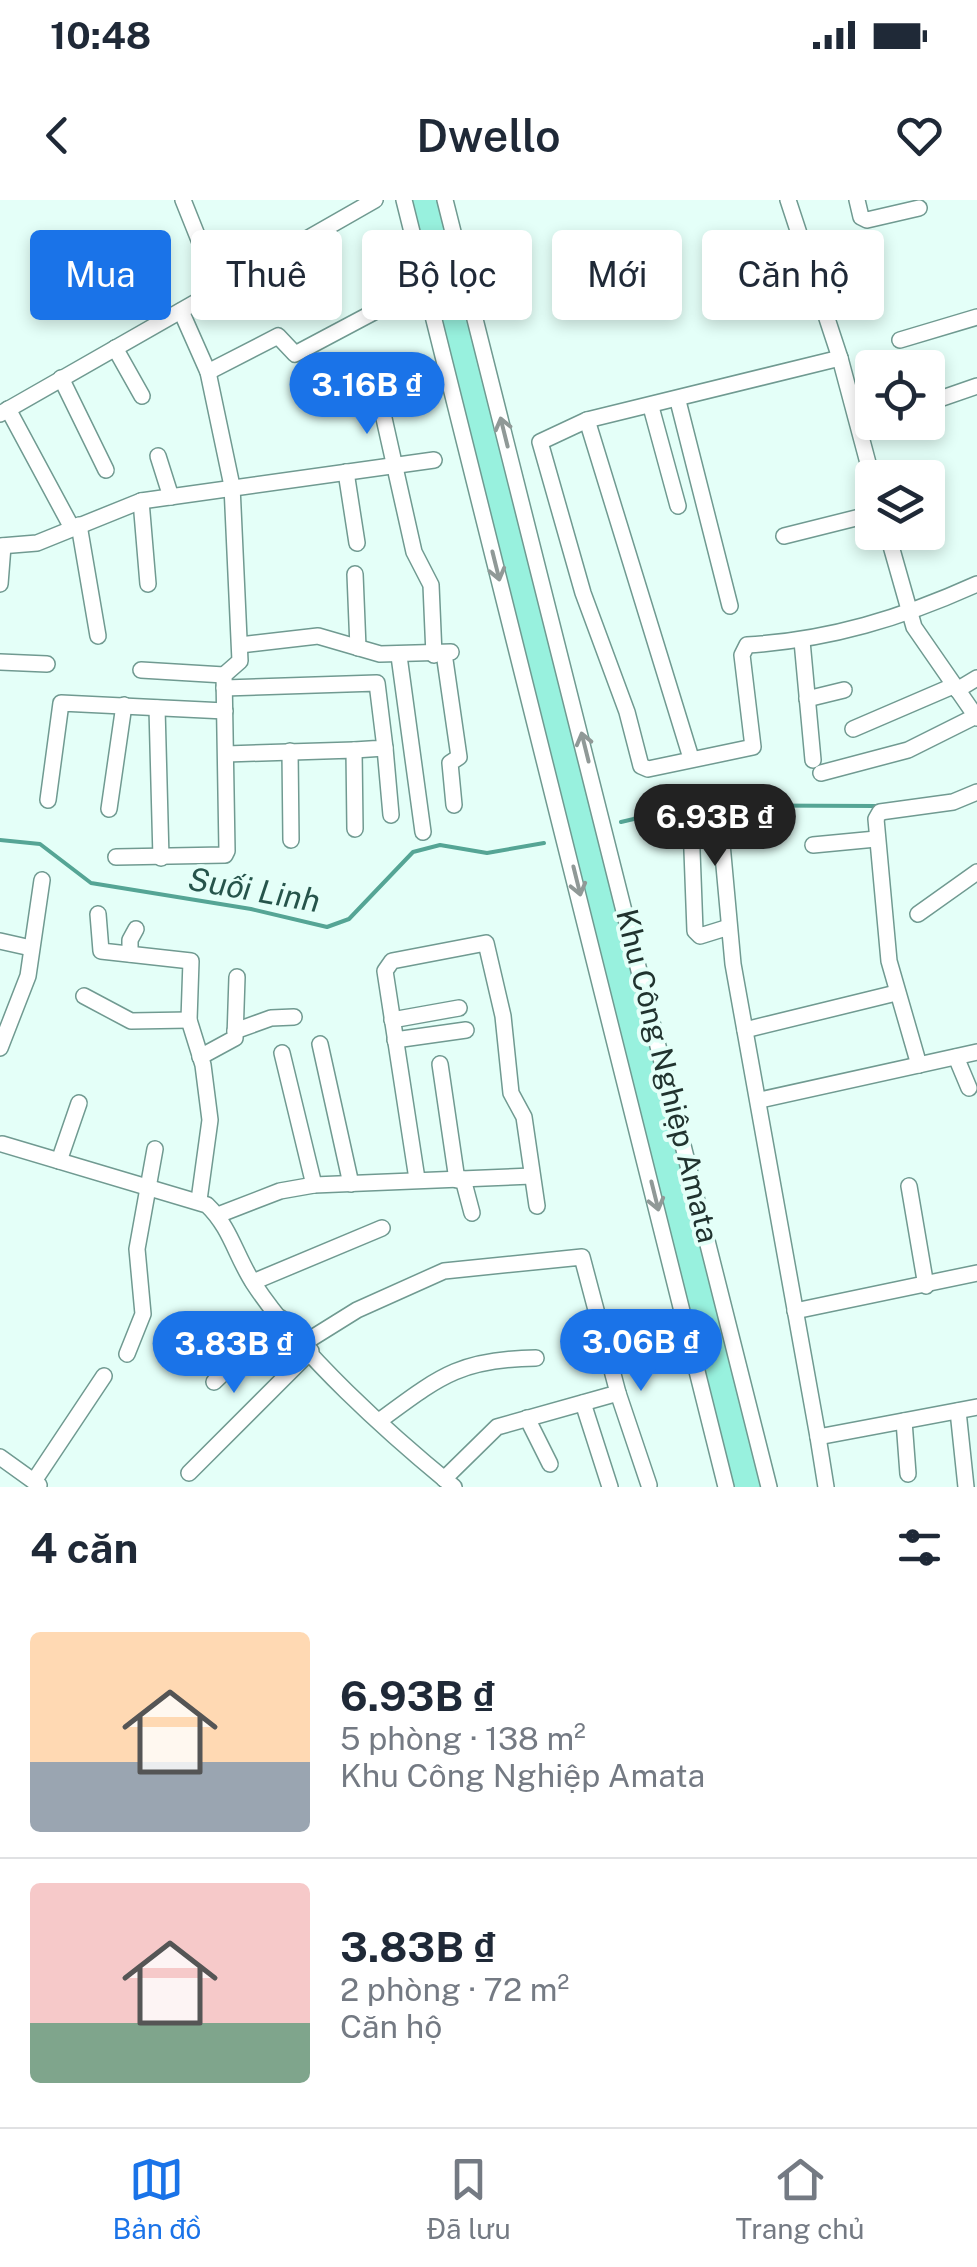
<!DOCTYPE html>
<html lang="vi">
<head>
<meta charset="utf-8">
<style>
	:root { --surface:#fff; --page:#f2f2f3; --text:#1f2937; --muted:#747a83; --line:#e0e1e3; --accent:#1a73e8 }
	body { margin:0; font-family:"Public Sans",sans-serif; background:var(--page); color:var(--text); height:100vh; display:flex; flex-direction:column; font-size:38px; white-space:nowrap }
	* { box-sizing:border-box; margin:0 }
	p { font-size:32px; color:var(--muted) }
	.icon { flex:none; width:55px; height:55px; fill:none; stroke:currentColor; stroke-width:2; stroke-linecap:round; stroke-linejoin:round }
	.map { position:relative; height:1287px; overflow:hidden }
	.sheet { display:flex; flex-direction:column; background:var(--surface); flex:1 }
	.sheet>* { flex:none }
	.top-card { position:absolute; left:30px; top:30px; width:918px; height:90px; display:flex; gap:20px }
	.controls { position:absolute; left:855px; top:150px; display:grid; gap:20px }
	.controls a { display:grid; place-items:center; width:90px; height:90px; border-radius:10px; background:var(--surface); box-shadow:0 5px 15px #0003; font-size:50px }
	.price { position:absolute; translate:-50% -85px; padding:0 22px; border-radius:35px; background:var(--accent); color:#fff; font-size:32px; line-height:65px; filter:drop-shadow(0 2px 5px #0008) }
	.price::after { content:''; position:absolute; left:50%; top:60px; width:30px; height:22px; margin-left:-15px; background:inherit; clip-path:polygon(0 0,100% 0,50% 100%) }
	.price.active { background:#222; color:#fff }
	ul { padding:0; list-style:none }
	li { display:flex; align-items:center; gap:30px; height:250px; padding:0 30px }
	li+li { border-top:2px solid var(--line) }
	li span { display:grid; place-items:center; flex:none; width:280px; height:200px; border-radius:10px; color:#555 }
	li>.icon { margin-inline-start:auto }
	span .icon { width:120px; height:120px; fill:#fffc; stroke-width:1 }
	li b { font-size:42px }
	h2 { display:flex; justify-content:space-between; align-items:center; height:120px; padding:0 30px; font-size:42px }
	.chip { padding:0 35px; border-radius:10px; background:var(--surface); box-shadow:0 5px 15px #0003; font-size:35px; line-height:90px }
	.chip.active { background:var(--accent); color:#fff }
	.status { display:flex; justify-content:space-between; align-items:center; height:70px; padding:0 50px; background:var(--surface); direction:ltr }
	.status svg { height:28px; fill:currentColor }
	header { display:flex; justify-content:space-between; align-items:center; height:130px; padding:0 30px; background:var(--surface); font-size:45px; font-weight:600 }
	.tab-bar { display:flex; justify-content:space-around; align-items:center; height:140px; border-top:2px solid var(--line); background:var(--surface); font-size:28px; color:var(--muted) }
	.tab-bar a { display:grid; justify-items:center; gap:5px }
	.tab-bar .active { color:var(--accent) }
	.map>svg:first-child { display:block }
	.green { fill:#98f1de }
	.lines { fill:none; stroke-linecap:round; stroke-linejoin:round }
	.stream { stroke:#55a595; stroke-width:4 }
	.minor-casing { stroke:#709a91; stroke-width:18 }
	.minor { stroke:#fff; stroke-width:15 }
	.oneway { stroke:#909997 }
	.labels { text-anchor:middle; stroke-width:8; stroke-linejoin:round; paint-order:stroke }
	.street-label { font-size:30px; fill:#21332f; stroke:#e4fff8 }
	.water-label { font-size:32px; font-style:italic; fill:#26544b; stroke:#e4fff8 }
</style>
</head>
<body>
<div class="status"><b>10:48</b><svg viewBox="0 0 49 12"><path d="M0 12V9h3v3zM5 12V6h3v6zM10 12V3h3v9zM15 12V0h3v12zM26 1h20v11H26zM47 4h2v5h-2z"/></svg></div>
<header><svg class="icon" aria-label="back" viewBox="0 0 24 24"><path d="M15 5l-7 7 7 7"/></svg>Dwello<svg class="icon" aria-label="heart" viewBox="0 0 24 24"><path d="M12 20l-8-8c-3-5 5-10 8-4 3-6 11-1 8 4z"/></svg></header>
<div class="map">
<svg width="977" height="1287" viewBox="0 0 977 1287">
	<rect width="100%" height="100%" fill="#e4fff8"/>
	<polygon class="green" points="410,0 438,0 763,1287 733,1287"/>
	<g class="lines">
		<g class="stream">
			<polyline points="621,622 693,605 876,606"/>
			<polyline points="0,640 40,644 91,683 251,709 327,727 349,719 413,652 440,645 487,653 544,643"/>
		</g>
		<defs>
			<g id="minor">
				<polyline points="183,0 203,50"/>
				<polyline points="404,0 726,1287"/>
				<polyline points="445,0 769,1287"/>
				<polyline points="788,0 840,158 872,278"/>
				<polyline points="857,0 861,17 867,20 919,8"/>
				<polyline points="900,140 977,117"/>
				<polyline points="115,148 142,196"/>
				<path d="M840 158 587 220 540 242 583 393 627 512 641 566 648 569 753 547 742 455 747 445C829 440 902 418 977 384"/>
				<polyline points="208,172 278,136 295,154 376,111"/>
				<polyline points="61,178 106,270"/>
				<polyline points="379,196 414,352 431,385 434,455"/>
				<polyline points="678,201 730,406"/>
				<polyline points="928,203 977,186"/>
				<polyline points="651,207 678,306"/>
				<polyline points="8,209 72,328"/>
				<polyline points="0,214 375,0"/>
				<polyline points="587,220 691,558"/>
				<polyline points="158,256 171,297"/>
				<polyline points="346,272 357,343"/>
				<polyline points="141,301 148,384"/>
				<polyline points="79,325 98,436"/>
				<polyline points="887,332 914,427 977,518"/>
				<polyline points="784,336 872,314"/>
				<polyline points="0,346 37,343 141,301 434,260"/>
				<polyline points="355,374 358,448"/>
				<polyline points="0,384 3,346"/>
				<polyline points="802,441 813,560"/>
				<polyline points="240,445 318,436 380,454 451,452"/>
				<polyline points="444,453 459,557 450,563 454,605"/>
				<polyline points="399,456 423,632"/>
				<polyline points="0,462 47,464"/>
				<polyline points="141,470 224,475"/>
				<polyline points="224,488 377,483 385,548 354,550"/>
				<polyline points="957,490 977,478"/>
				<polyline points="807,499 844,490"/>
				<polyline points="157,508 161,658"/>
				<polyline points="853,529 953,486"/>
				<polyline points="385,548 391,615"/>
				<polyline points="290,551 291,640"/>
				<polyline points="226,554 354,550 355,629"/>
				<polyline points="821,573 908,550 976,516"/>
				<polyline points="48,600 61,503 225,511"/>
				<polyline points="109,609 124,505"/>
				<polyline points="691,624 695,731 700,736 729,727"/>
				<polyline points="721,633 733,764 818,1237 977,1207"/>
				<polyline points="813,645 876,639"/>
				<polyline points="116,657 225,655 227,651 224,475 240,461 232,286 208,172 181,111"/>
				<polyline points="98,714 101,751 191,761 189,820 203,865 210,920 199,1000"/>
				<polyline points="918,714 977,672"/>
				<polyline points="0,741 31,748"/>
				<polyline points="130,754 130,740 136,729"/>
				<polyline points="84,796 131,821 189,820"/>
				<polyline points="392,820 459,808"/>
				<polyline points="745,830 896,793"/>
				<polyline points="235,831 271,818 294,817"/>
				<polyline points="395,840 466,830"/>
				<polyline points="320,844 351,984"/>
				<polyline points="0,848 28,776 42,680"/>
				<polyline points="282,853 314,985"/>
				<polyline points="200,857 235,838 237,777"/>
				<polyline points="956,857 969,888"/>
				<polyline points="440,864 457,980"/>
				<polyline points="919,865 889,761 876,619 880,612 953,602 977,592"/>
				<polyline points="760,900 977,852"/>
				<path d="M2 944 207 1005C231 1028 236 1057 254 1084 300 1154 389 1234 454 1287"/>
				<polyline points="59,961 79,903"/>
				<polyline points="417,979 385,771 392,761 486,743 503,816 511,893 524,917 537,1006"/>
				<polyline points="463,979 472,1013"/>
				<polyline points="909,986 926,1086"/>
				<polyline points="218,1015 280,991 314,985 532,976"/>
				<polyline points="253,1082 382,1028"/>
				<polyline points="795,1111 977,1073"/>
				<polyline points="304,1143 357,1110 444,1071 582,1057 618,1193 497,1227 444,1279"/>
				<polyline points="127,1154 143,1114 137,1049 155,949"/>
				<polyline points="214,1182 281,1118"/>
				<polyline points="618,1193 649,1285"/>
				<polyline points="583,1203 610,1287"/>
				<polyline points="958,1211 966,1287"/>
				<polyline points="527,1218 550,1264"/>
				<path d="M379 1221C439 1177 459 1159 536 1158"/>
				<polyline points="904,1221 908,1274"/>
				<polyline points="818,1237 826,1287"/>
				<polyline points="0,1257 39,1285"/>
				<polyline points="189,1273 311,1151"/>
				<polyline points="34,1281 104,1176"/>
			</g>
		</defs>
		<use href="#minor" class="minor-casing"/>
		<use href="#minor" class="minor"/>
	</g>
	<defs><path id="oneway-shaft" d="M-6 0H5M1.5-3L5.5 0L1.5 3" fill="none" stroke-width="1.6" stroke-linecap="round" stroke-linejoin="round" transform="scale(2.5)"/></defs>
	<g class="oneway">
		<use href="#oneway-shaft" transform="translate(504 232) rotate(-104)"/>
		<use href="#oneway-shaft" transform="translate(496 366) rotate(76)"/>
		<use href="#oneway-shaft" transform="translate(585 547) rotate(-104)"/>
		<use href="#oneway-shaft" transform="translate(577 681) rotate(76)"/>
		<use href="#oneway-shaft" transform="translate(655 996) rotate(76)"/>
	</g>
	<g class="labels">
		<g class="street-label">
			<text transform="translate(667 876) rotate(76)" y="10">Khu Công Nghiệp Amata</text>
		</g>
		<g class="water-label">
			<text transform="translate(254 690) rotate(10)" y="11">Suối Linh</text>
		</g>
	</g>
</svg>
<div class="controls">
<a><svg class="icon" aria-label="locate" viewBox="0 0 24 24"><circle cx="12" cy="12" r="6"/><path d="M12 2v4M12 18v4M2 12h4M18 12h4"/></svg></a>
<a><svg class="icon" aria-label="layers" viewBox="0 0 24 24"><path d="M12 4l9 5-9 5-9-5zM3 14l9 5 9-5"/></svg></a>
</div>
<b class="price" style="left:367px;top:237px">3.16B ₫</b>
<b class="price active" style="left:715px;top:669px">6.93B ₫</b>
<b class="price" style="left:641px;top:1194px">3.06B ₫</b>
<b class="price" style="left:234px;top:1196px">3.83B ₫</b>
<div class="top-card">
<a class="chip active">Mua</a>
<a class="chip">Thuê</a>
<a class="chip">Bộ lọc</a>
<a class="chip">Mới</a>
<a class="chip">Căn hộ</a>
</div>
</div>
<section class="sheet">
<h2>4 căn<svg class="icon" aria-label="filters" viewBox="0 0 24 24"><path d="M4 7h16M4 17h16"/><circle cx="9" cy="7" r="2"/><circle cx="15" cy="17" r="2"/></svg></h2>
<ul>
<li><span style="background:linear-gradient(#ffd9b3 65%,#9aa5b1 0)"><svg class="icon" aria-label="home" viewBox="0 0 24 24"><path d="M3 11l9-7 9 7M6 9v11h12V9"/></svg></span><div><b>6.93B ₫</b><p>5 phòng · 138 m²</p><p>Khu Công Nghiệp Amata</p></div></li>
<li><span style="background:linear-gradient(#f6c9c9 70%,#7fa58c 0)"><svg class="icon" aria-label="home" viewBox="0 0 24 24"><path d="M3 11l9-7 9 7M6 9v11h12V9"/></svg></span><div><b>3.83B ₫</b><p>2 phòng · 72 m²</p><p>Căn hộ</p></div></li>
</ul>
</section>
<nav class="tab-bar">
<a class="active"><svg class="icon" aria-label="map" viewBox="0 0 24 24"><path d="M3 6l6-2 6 2 6-2v14l-6 2-6-2-6 2zM9 4v14M15 6v14"/></svg>Bản đồ</a>
<a><svg class="icon" aria-label="saved" viewBox="0 0 24 24"><path d="M7 4h10v16l-5-4-5 4z"/></svg>Đã lưu</a>
<a><svg class="icon" aria-label="home" viewBox="0 0 24 24"><path d="M3 11l9-7 9 7M6 9v11h12V9"/></svg>Trang chủ</a>
</nav>
</body>
</html>
